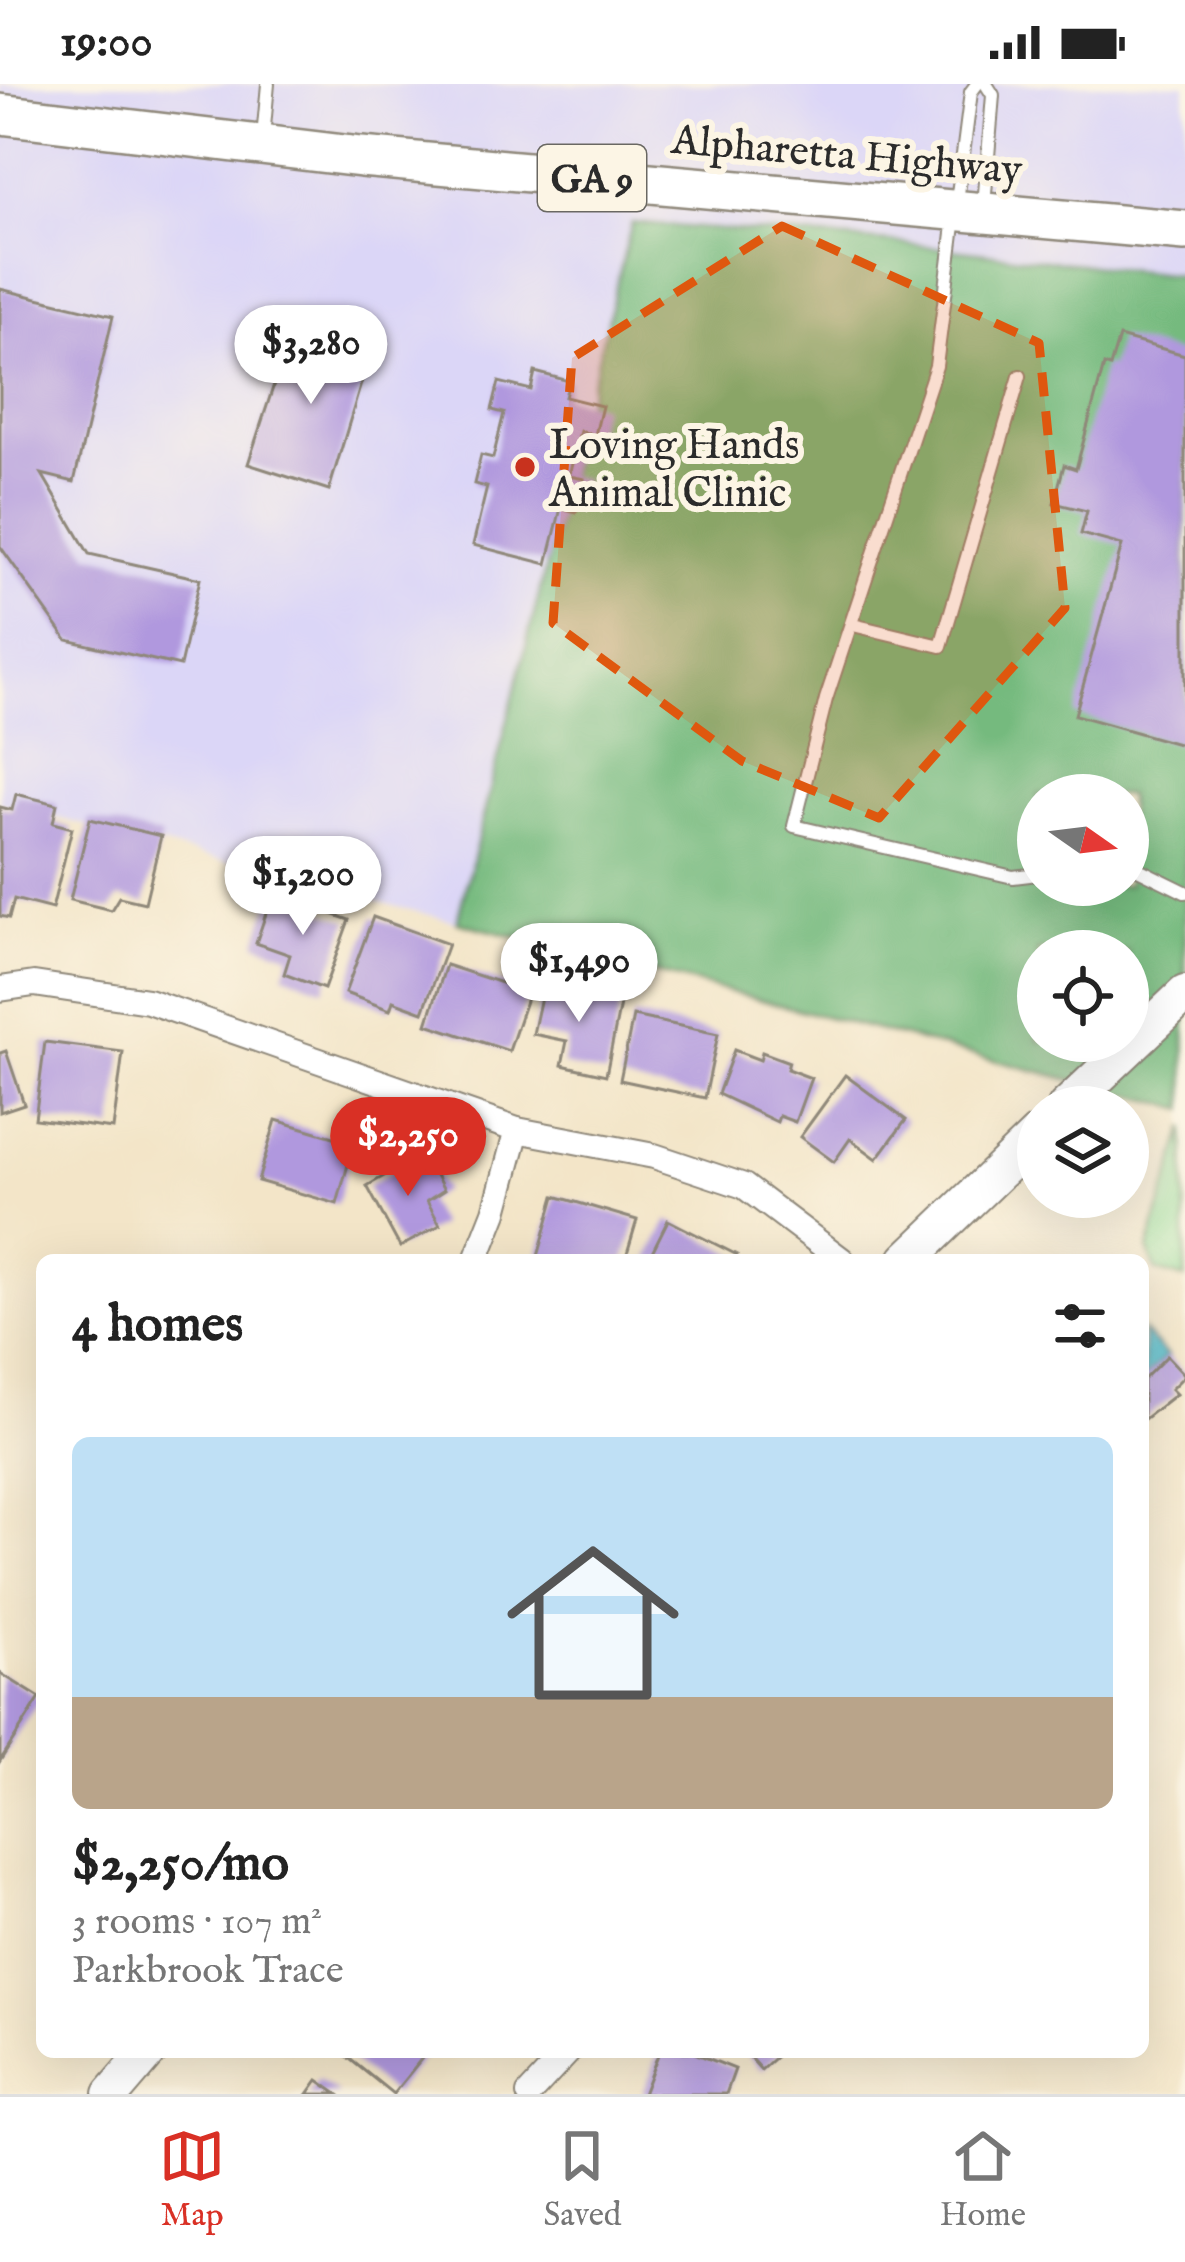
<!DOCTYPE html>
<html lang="en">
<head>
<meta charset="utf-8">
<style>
	:root { --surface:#fff; --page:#f2f2f2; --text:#222; --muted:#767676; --line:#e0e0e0; --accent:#d93025 }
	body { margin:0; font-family:"IM FELL English",serif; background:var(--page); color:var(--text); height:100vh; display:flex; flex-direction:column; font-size:45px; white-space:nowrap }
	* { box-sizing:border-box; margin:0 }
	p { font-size:39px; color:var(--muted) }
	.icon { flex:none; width:66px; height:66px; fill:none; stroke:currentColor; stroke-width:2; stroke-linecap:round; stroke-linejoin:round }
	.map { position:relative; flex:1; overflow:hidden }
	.side { position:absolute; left:36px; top:1170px; width:1113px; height:804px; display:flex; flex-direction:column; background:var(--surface); border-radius:18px; box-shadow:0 12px 48px #0002 }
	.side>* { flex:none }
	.needle { width:78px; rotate:104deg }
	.buttons { position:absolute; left:1017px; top:690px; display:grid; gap:24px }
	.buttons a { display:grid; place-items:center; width:132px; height:132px; border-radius:50%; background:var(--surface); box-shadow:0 12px 48px #0002; font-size:60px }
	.price { position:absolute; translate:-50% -102px; padding:0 27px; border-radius:42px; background:#fff; color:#222; font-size:39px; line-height:78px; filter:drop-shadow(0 3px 6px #0008) }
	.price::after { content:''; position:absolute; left:50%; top:72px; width:36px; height:27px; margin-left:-18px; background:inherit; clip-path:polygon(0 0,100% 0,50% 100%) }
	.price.on { background:var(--accent); color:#fff }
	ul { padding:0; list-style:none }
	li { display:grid; align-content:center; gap:24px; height:636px; padding:0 36px }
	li+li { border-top:3px solid var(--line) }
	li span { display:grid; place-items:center; height:372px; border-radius:18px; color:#555 }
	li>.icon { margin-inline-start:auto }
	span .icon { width:216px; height:216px; fill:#fffc; stroke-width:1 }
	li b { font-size:51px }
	h2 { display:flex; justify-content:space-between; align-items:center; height:144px; padding:0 36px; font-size:51px }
	.status { display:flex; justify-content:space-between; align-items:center; height:84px; padding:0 60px; background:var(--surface); direction:ltr }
	.status svg { height:33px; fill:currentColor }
	.tabs { display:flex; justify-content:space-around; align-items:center; height:168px; border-top:3px solid var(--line); background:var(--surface); font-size:33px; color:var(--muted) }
	.tabs a { display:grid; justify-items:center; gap:6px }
	.tabs .on { color:var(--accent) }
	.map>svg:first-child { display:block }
	.built { fill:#dbd6f7 }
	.green { fill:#90da95; stroke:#5e8260; stroke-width:3 }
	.forest { fill:#74ba7e; stroke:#507254; stroke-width:3; fill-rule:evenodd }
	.water { fill:#4db9ca; stroke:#3c727a; stroke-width:3 }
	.building { fill:#b098de }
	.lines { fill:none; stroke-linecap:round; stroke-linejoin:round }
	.lane-casing { stroke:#8f887a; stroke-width:16 }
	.street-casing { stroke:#8f887a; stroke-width:28 }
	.secondary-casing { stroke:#8f887a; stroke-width:40 }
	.primary-casing { stroke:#8f887a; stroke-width:44 }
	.lane { stroke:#fff; stroke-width:12 }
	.street { stroke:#fff; stroke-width:24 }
	.secondary { stroke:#fff; stroke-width:36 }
	.primary { stroke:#fff; stroke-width:39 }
	.marked { fill:#df570e; fill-opacity:0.2; stroke:#df570e; stroke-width:9; stroke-dasharray:24 15; stroke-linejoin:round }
	.poi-dot { fill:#c8321e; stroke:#fcf5e5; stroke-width:4.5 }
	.labels { text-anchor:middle; stroke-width:12; stroke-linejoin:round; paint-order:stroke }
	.shield { fill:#fcf5e5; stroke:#6a6863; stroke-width:3 }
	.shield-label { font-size:39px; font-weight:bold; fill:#2b2b2b }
	.street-label { font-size:42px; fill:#2b2b2b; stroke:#fcf5e5 }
	.poi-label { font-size:42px; fill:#2b2b2b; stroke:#fcf5e5; text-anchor:start }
</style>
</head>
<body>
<div class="status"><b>19:00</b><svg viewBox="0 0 49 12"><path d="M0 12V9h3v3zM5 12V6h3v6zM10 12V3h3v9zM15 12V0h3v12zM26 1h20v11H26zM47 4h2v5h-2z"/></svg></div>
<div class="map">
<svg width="1185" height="2010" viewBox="0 0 1185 2010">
	<rect width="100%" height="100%" fill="#fcf5e5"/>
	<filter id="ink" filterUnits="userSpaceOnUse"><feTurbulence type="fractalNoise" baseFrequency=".00833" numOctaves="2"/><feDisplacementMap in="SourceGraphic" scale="24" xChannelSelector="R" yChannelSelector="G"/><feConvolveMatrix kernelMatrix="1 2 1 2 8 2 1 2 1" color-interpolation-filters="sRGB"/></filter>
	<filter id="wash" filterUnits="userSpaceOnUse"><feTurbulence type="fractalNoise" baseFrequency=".004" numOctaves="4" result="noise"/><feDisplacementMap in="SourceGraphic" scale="48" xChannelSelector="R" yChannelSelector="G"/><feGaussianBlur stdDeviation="2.7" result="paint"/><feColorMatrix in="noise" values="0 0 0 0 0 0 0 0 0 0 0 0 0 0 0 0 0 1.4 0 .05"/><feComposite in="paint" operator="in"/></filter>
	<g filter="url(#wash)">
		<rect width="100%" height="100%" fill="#f3e5c8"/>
		<polygon class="built" points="0,0 1185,0 1185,192 890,158 632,139 457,838 0,719"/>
		<polygon class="green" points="1185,1043 1185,1195 1156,1187 1148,1165"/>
		<path class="forest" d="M632 139 890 158 1185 192V1025L457 838ZM1038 711H1128V801H1038ZM1038 867H1128V957H1038Z"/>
		<polygon class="water" points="1143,1247 1167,1272 1143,1296"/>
		<g id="blocks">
			<g class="building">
				<polygon points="0,205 113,232 74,398 42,390 89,470 200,495 180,582 67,556 0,462"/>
				<polygon points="294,239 372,263 329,406 248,380"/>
				<polygon points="1119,253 1185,271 1185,662 1075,631 1122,461 1081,450 1087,427 1054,419 1064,381 1076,385 1104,281 1110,283"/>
				<polygon points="535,288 569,297 565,313 602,322 595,351 580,347 569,392 584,395 576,428 561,424 547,480 473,461 487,403 474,400 481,371 493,374 504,329 492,326 499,298 531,306"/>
				<polygon points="16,710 57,720 53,739 72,744 52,825 14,815 9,834 0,832 0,723 12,726"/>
				<polygon points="90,735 161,752 145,819 119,813 111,826 70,816"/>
				<polygon points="273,809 349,836 324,905 284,890 290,871 256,859"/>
				<polygon points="373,833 448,860 423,928 393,917 390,926 345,909"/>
				<polygon points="446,881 529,908 509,967 427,940"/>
				<polygon points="544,899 621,915 606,991 562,981 567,957 533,950"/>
				<polygon points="633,932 718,950 705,1014 620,996"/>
				<polygon points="45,958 123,968 113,1045 35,1035"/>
				<polygon points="734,966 760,976 762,968 789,978 787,985 811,994 795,1038 779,1032 777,1038 718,1010"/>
				<polygon points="6,967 24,1020 0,1028 0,969"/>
				<polygon points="845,991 906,1036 877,1075 850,1055 834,1078 800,1053"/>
				<polygon points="276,1036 354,1059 337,1120 258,1097"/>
				<polygon points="424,1069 444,1106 427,1117 440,1141 400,1163 367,1102"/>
				<polygon points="555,1112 637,1136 625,1176 537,1176"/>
				<polygon points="668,1136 737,1171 734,1176 648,1176"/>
				<polygon points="1167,1272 1185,1291 1171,1305 1176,1310 1143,1336 1143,1296"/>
				<polygon points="0,1589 40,1614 0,1677"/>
				<polygon points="341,1968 427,1968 393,2010"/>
				<polygon points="659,1968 692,1968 735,1985 726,2010 643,2010"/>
				<polygon points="745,1968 781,1968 761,1986"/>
				<polygon points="318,1996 338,2010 308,2010"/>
			</g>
		</g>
	</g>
	<g filter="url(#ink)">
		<use href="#blocks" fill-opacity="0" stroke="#8f887a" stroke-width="3"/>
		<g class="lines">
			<defs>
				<g id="lane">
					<polyline points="977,0 971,8 936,282 826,615 794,742 1013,793 1038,790"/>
					<polyline points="263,54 268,0"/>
					<polyline points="984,122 993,11 986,0"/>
					<polyline points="853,541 941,562 1020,292"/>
					<polyline points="1128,780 1185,808"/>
				</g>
				<g id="street">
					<polyline points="0,905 34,900 148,917 517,1046 654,1072 744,1102 842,1176"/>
					<polyline points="476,1176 495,1128 517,1046"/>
					<polyline points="529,2010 568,1968"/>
				</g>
				<g id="secondary">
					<polyline points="1066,1023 1185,910"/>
					<polyline points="907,1176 1038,1050"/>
					<polyline points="112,2010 148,1968"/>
				</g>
				<polyline id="primary" points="0,30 361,73 1185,147"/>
			</defs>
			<use href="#lane" class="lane-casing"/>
			<use href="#street" class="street-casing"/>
			<use href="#secondary" class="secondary-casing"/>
			<use href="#primary" class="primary-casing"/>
			<use href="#lane" class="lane"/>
			<use href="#street" class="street"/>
			<use href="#secondary" class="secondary"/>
			<use href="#primary" class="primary"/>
		</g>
	</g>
	<path class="marked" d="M782 142 1039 259 1065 524 879 734 742 677 553 539 572 274Z"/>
	<circle class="poi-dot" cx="525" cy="383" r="12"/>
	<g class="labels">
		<rect class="shield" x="538" y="61" width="108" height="66" rx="9"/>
		<g class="shield-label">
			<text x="592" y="108">GA 9</text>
		</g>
		<g class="street-label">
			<text transform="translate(847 69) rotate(5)" y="15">Alpharetta Highway</text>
		</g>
		<g class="poi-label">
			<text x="549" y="374">Loving Hands<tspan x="549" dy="48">Animal Clinic</tspan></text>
		</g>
	</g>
</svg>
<div class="buttons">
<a><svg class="needle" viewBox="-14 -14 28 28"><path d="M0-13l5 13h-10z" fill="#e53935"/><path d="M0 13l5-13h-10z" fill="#767676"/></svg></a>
<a><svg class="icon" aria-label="locate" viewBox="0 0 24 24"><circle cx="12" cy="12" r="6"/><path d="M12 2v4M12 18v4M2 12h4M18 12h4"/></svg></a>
<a><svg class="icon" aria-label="layers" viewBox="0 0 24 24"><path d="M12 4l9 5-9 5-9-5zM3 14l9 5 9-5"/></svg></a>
</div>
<b class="price" style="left:311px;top:323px">$3,280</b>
<b class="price" style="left:303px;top:854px">$1,200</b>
<b class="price" style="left:579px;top:941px">$1,490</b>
<b class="price on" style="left:408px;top:1115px">$2,250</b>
<section class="side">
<h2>4 homes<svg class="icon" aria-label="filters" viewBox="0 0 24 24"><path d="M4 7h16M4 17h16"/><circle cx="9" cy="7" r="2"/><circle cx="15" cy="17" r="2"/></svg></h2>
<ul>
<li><span style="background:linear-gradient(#bfe0f5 70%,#b9a48a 0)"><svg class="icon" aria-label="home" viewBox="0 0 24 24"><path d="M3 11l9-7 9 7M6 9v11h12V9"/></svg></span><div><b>$2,250/mo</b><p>3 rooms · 107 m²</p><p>Parkbrook Trace</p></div></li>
</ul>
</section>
</div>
<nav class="tabs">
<a class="on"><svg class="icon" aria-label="map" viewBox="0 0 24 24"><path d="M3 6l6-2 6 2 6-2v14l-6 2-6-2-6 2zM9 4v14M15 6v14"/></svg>Map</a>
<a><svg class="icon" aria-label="saved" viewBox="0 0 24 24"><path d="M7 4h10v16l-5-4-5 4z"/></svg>Saved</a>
<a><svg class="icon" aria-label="home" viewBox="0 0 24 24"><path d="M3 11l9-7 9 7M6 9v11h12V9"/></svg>Home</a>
</nav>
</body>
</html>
